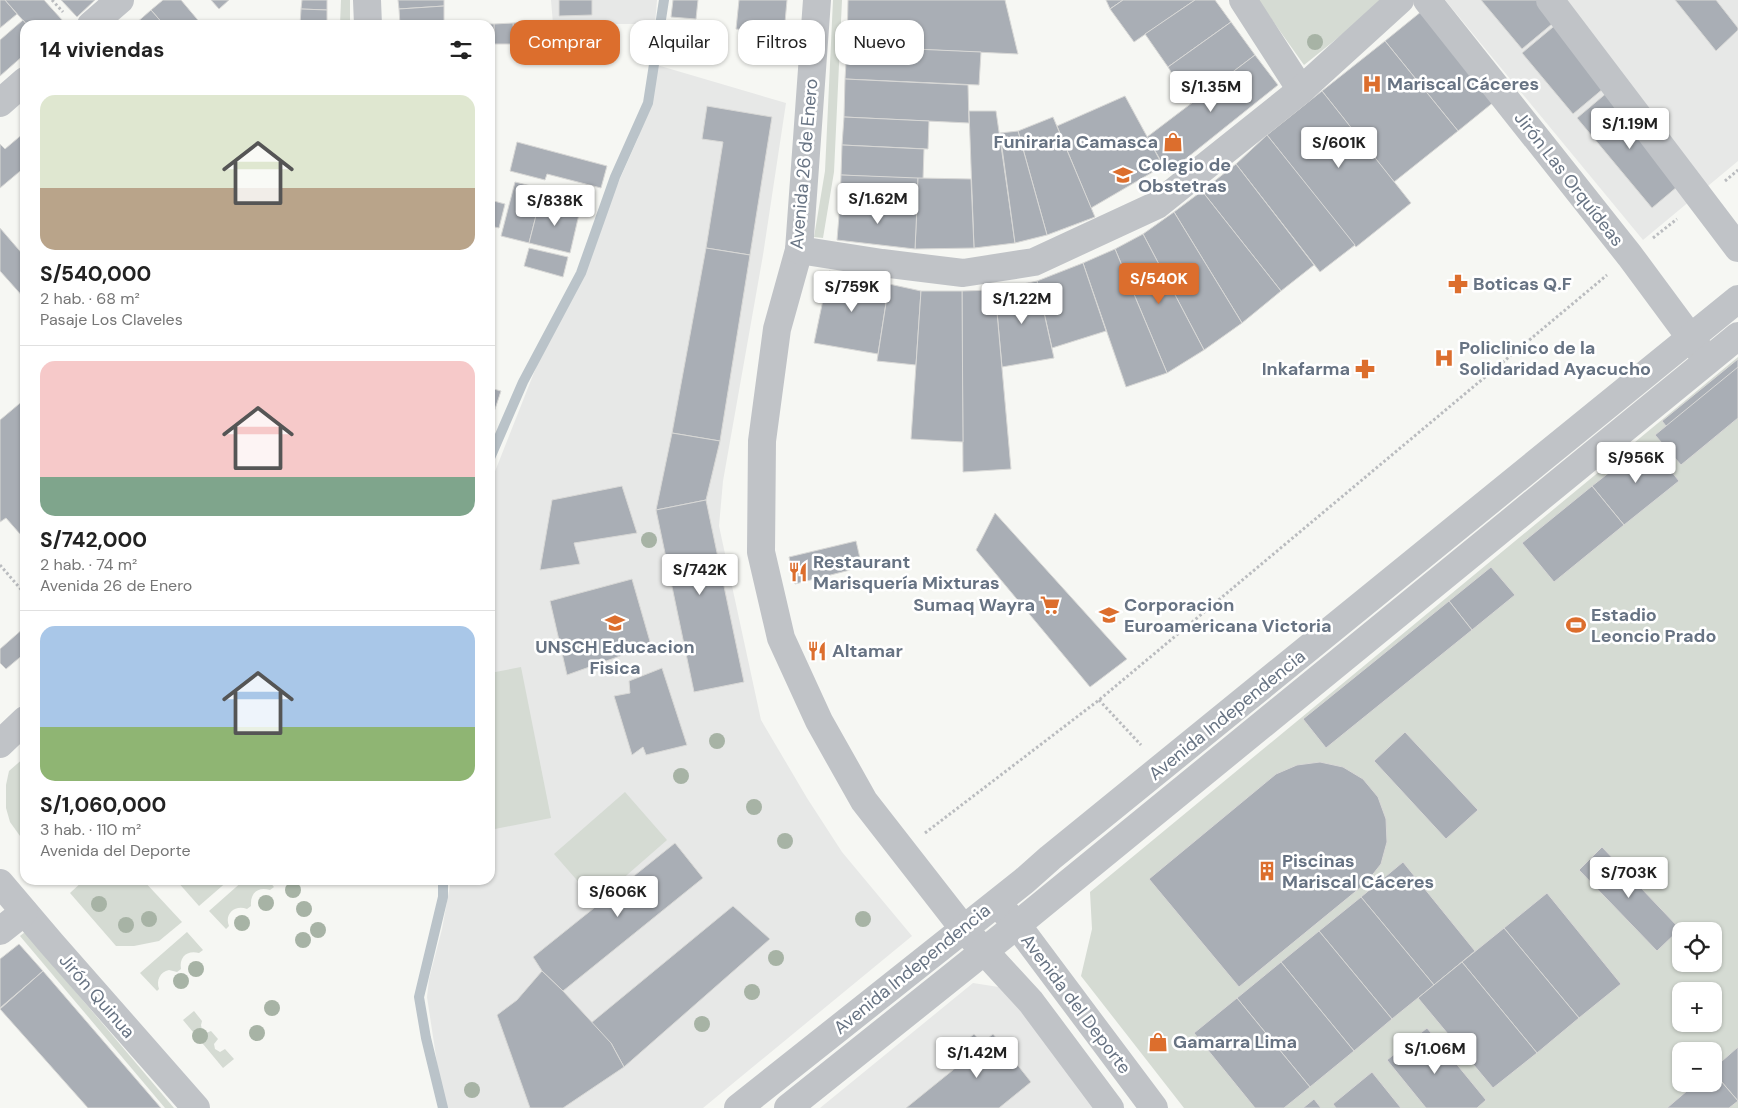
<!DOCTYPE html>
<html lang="es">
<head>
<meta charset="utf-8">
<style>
	:root { --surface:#fff; --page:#f6f6f6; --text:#222; --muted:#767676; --line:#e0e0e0; --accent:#dc6e2d }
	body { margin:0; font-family:"DM Sans",sans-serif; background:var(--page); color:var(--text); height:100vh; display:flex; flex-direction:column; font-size:19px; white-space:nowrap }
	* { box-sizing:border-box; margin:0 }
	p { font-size:16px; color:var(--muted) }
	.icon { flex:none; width:28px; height:28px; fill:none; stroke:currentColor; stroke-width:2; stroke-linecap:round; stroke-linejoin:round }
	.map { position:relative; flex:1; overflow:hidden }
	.sheet { position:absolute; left:20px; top:20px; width:475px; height:865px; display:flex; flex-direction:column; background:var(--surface); border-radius:15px; box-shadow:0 1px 4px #0004 }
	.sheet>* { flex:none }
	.top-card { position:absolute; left:510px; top:20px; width:475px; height:45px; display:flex; gap:10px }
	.fabs { position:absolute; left:1672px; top:922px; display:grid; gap:10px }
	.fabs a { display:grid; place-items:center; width:50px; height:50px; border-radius:10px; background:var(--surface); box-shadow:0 1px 4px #0004; font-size:25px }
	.price { position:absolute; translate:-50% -42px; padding:0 11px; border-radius:5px; background:#fff; color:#222; font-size:16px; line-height:32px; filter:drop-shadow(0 1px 2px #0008) }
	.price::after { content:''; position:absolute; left:50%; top:30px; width:15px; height:11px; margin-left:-8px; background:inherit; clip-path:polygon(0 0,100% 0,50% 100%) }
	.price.selected { background:var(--accent); color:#fff }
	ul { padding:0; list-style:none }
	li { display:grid; align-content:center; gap:10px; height:265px; padding:0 20px }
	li+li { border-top:1px solid var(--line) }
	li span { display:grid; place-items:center; height:155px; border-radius:15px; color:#555 }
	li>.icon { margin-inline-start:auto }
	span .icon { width:90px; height:90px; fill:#fffc; stroke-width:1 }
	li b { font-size:21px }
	h2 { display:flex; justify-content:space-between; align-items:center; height:60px; padding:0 20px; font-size:21px }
	.chip { padding:0 18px; border-radius:15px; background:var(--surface); box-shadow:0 1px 4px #0004; font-size:18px; line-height:45px }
	.chip.selected { background:var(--accent); color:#fff }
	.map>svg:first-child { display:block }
	.built { fill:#e7e8e7 }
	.green { fill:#d5dbd3; fill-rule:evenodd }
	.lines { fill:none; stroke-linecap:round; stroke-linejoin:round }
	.stream { stroke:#bac3c9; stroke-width:10 }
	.building { fill:#a9aeb5; stroke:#d8d8d6 }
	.path { stroke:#babcbf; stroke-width:3; stroke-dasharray:2.5 2.5; stroke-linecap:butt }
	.minor { stroke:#c0c3c7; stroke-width:28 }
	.tree { fill:#a7b3a5 }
	.labels { text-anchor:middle; stroke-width:5; stroke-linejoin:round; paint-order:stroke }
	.poi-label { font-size:18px; font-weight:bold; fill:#677383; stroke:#fff; text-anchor:start }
	.street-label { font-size:18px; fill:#677383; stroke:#fff }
</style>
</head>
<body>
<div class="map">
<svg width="1738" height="1108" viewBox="0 0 1738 1108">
	<rect width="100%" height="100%" fill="#f6f7f3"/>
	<g class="built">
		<polygon points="551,0 657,0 655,24 553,24"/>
		<polygon points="1445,0 1738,0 1738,161 1643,240"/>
		<polygon points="657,65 786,103 763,255 723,481 719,526 761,720 807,798 842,852 912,936 703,1108 447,1108 439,1076 427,997 429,979 442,929 451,880 490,880 490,484 556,317 593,240 638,138"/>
		<polygon points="973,983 1005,988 1095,1108 820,1108"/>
	</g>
	<g class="green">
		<polygon points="341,0 350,0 350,25 340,25"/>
		<polygon points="833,0 842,0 834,172 823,238 814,237 825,171"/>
		<polygon points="1258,0 1385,0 1304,65"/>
		<path d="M1738 357V1108H1184L1081 976 1092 929 1090 892ZM1681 931H1714V964H1681ZM1681 991H1714V1024H1681ZM1681 1051H1714V1084H1681Z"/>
		<polygon points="521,667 551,818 490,830 490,673"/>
		<polygon points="25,757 25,843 10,822 6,808 6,785 9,771"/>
		<polygon points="625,792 667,840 596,902 554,854"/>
		<polygon points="84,880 143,880 182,922 159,941 134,946 116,946 70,893"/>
		<polygon points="176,880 229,880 199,906"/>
		<path d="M244 880H268L274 887 270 890C257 886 250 894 251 906L247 909C235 904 224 914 229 926L226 929 209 911Z"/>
		<polygon points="25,932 174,1108 165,1108 20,936"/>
		<path d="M187 932 203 950 199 953C187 950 179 957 181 969L177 972 169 970C160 972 156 980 159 989L157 991 140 973Z"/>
		<polygon points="194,1011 202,1021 201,1025 202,1030 206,1033 211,1031 218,1039 214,1044 215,1049 220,1052 225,1049 234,1059 223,1068 183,1020"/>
	</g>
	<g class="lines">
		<g class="stream">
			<polyline points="490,458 523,382 581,273 615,177 648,103 664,0"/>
			<polyline points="443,880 443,897 419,997 426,1038 443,1108"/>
		</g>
	</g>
	<g class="building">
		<polygon points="0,0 5,0 17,14 0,28"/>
		<polygon points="5,0 44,0 63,21 59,25 27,25"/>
		<polygon points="61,0 95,0 77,17"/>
		<polygon points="163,0 181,0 202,25 164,25 151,10"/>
		<polygon points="211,0 229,0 219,9"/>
		<polygon points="302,0 327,0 327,10 301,9"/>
		<polygon points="398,0 444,0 444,6 399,9"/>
		<polygon points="559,0 592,0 592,15 559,16"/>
		<polygon points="673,0 698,0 696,19 671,17"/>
		<polygon points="739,0 787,0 784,34 736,29"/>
		<polygon points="848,0 1005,0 1018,54 847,46"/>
		<polygon points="1106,0 1123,0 1110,9"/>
		<polygon points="1123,0 1195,0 1134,42 1110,9"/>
		<polygon points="1195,0 1215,0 1231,22 1168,67 1145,34"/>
		<polygon points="1481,0 1542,0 1558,19 1522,49"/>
		<polygon points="1675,0 1716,0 1738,28 1738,30 1716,51"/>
		<polygon points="444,6 444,25 400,25 399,9"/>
		<polygon points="301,9 327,10 327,25 300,25"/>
		<polygon points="151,10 164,25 134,25"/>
		<polygon points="1422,11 1495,101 1458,131 1385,41"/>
		<polygon points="23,20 27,25 25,25 25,54 0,76 0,40"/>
		<polygon points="550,22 551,43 514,44 513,23"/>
		<polygon points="1231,22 1255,55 1191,104 1168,67"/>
		<polygon points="1559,22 1610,83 1573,114 1522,53"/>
		<polygon points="513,23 514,44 494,44 494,24"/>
		<polygon points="468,24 494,24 494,44 490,44 490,25"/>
		<polygon points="1385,41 1458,131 1394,182 1322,91"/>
		<polygon points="847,46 981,52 979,85 845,79"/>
		<polygon points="1255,55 1278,85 1168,173 1147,137"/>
		<polygon points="845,79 968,85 969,123 844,117"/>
		<polygon points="1322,91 1411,203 1356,247 1267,135"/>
		<polygon points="1609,91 1684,181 1652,208 1577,118"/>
		<polygon points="1125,96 1163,166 1091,208 1057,126"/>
		<polygon points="707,106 772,117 750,255 706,248 723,142 702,139"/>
		<polygon points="969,111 996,111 1015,243 974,248"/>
		<polygon points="844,117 929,121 928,149 842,145"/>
		<polygon points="1053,117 1095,217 1047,235 1018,131"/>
		<polygon points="1018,131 1047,235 1015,243 1000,133"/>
		<polygon points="25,132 25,167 0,188 0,144 5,149"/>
		<polygon points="1267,135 1355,245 1320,272 1236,164"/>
		<polygon points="517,142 607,166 601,188 547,174 545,180 510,171"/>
		<polygon points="842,145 924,149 923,179 841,175"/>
		<polygon points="1236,164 1314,265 1281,291 1202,191"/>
		<polygon points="841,175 918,178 917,206 840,203"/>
		<polygon points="918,178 971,179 974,248 915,249"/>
		<polygon points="515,182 543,189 529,243 501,236"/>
		<polygon points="1202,191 1281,291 1242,323 1174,212"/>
		<polygon points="490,200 505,204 499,228 490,226"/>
		<polygon points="540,200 580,210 570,253 529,243"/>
		<polygon points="840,203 917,206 915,249 837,240"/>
		<polygon points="1174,212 1242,323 1204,350 1143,234"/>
		<polygon points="0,228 25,257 25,299 0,271"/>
		<polygon points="1143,234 1204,350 1167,373 1115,249"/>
		<polygon points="529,248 568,257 563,277 524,266"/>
		<polygon points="706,248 750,255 720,441 672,433"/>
		<polygon points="1115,249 1167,373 1126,387 1083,263"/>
		<polygon points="1083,263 1106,331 1052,348 1037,281"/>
		<polygon points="829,271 889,284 878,354 814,343"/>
		<polygon points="1037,281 1054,358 1002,367 995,290"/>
		<polygon points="889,284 921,291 916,365 877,361"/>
		<polygon points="995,290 1011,469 963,472 962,291"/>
		<polygon points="921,291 962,291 963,442 911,439"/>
		<polygon points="1738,359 1738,418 1691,457 1662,421"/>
		<polygon points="1738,367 1738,418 1681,465 1655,435"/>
		<polygon points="490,388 501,391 493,415 490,414"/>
		<polygon points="25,399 25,529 20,534 6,518 0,522 0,420"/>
		<polygon points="672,433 720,441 706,500 656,510"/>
		<polygon points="1648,442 1679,481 1624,525 1592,486"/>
		<polygon points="622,486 637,533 574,543 580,564 540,570 552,500"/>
		<polygon points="1592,486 1624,525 1554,582 1522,543"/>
		<polygon points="706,500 744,682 694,692 656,510"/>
		<polygon points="995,513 1127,659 1090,687 976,550"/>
		<polygon points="856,541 862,567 795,584 789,557"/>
		<polygon points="1491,567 1515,595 1472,630 1449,601"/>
		<polygon points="632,579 651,645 567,675 550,601"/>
		<polygon points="1449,601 1472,630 1326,748 1303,719"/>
		<polygon points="25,627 25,653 6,669 0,663 0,649"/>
		<polygon points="662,668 687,745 646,755 643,747 632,755 614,696 630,693 629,681"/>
		<polygon points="1405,732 1478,810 1446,839 1374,761"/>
		<polygon points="1320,762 1343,767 1363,779 1378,797 1386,819 1387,842 1381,864 1366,883 1239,987 1149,879 1276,774 1297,765"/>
		<polygon points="675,843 703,878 563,991 542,971 533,957"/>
		<polygon points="1602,847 1680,929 1657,951 1579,870"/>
		<polygon points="1403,862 1475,951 1434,985 1361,897"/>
		<polygon points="1547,893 1621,984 1579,1018 1504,928"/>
		<polygon points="1361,897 1434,985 1392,1019 1319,931"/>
		<polygon points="733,906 770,939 624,1067 611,1043 591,1023"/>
		<polygon points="1504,928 1579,1018 1537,1053 1462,962"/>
		<polygon points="1319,931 1392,1019 1354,1051 1281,962"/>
		<polygon points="19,944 43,971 0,1008 0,959"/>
		<polygon points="1281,962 1354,1051 1310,1087 1237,998"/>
		<polygon points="1462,962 1537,1053 1493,1088 1418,998"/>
		<polygon points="43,971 161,1108 88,1108 0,1009"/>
		<polygon points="542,971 563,991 611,1043 624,1067 563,1108 530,1108 497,1015 517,1000"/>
		<polygon points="1237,998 1310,1087 1284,1108 1255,1108 1194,1033"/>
		<polygon points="1427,1028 1486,1100 1477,1108 1426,1108 1387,1060"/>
		<polygon points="974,1034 982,1043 993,1034 1031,1082 999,1108 906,1108 969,1057 960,1046"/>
		<polygon points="1738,1047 1738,1101 1714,1073 1714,1068"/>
		<polygon points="1372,1072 1401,1108 1336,1108 1333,1104"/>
		<polygon points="1714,1073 1738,1101 1729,1108 1667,1108 1695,1084 1714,1084"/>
		<polygon points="1314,1099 1321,1108 1303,1108"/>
	</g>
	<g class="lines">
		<g class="path">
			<polyline points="52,0 63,12"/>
			<polyline points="1725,181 1738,170"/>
			<polyline points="1653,238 1677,219"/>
			<polyline points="0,565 25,594"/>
			<polyline points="1099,700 1141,745"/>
			<polyline points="925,833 1099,700 1607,275"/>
		</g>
		<g class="minor">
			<polyline points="367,0 368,25"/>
			<polyline points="817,0 799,250 777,329 762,441 761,552 781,638 819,721 864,801 963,928 1031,1002 1110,1108"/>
			<polyline points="1243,0 1301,90"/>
			<polyline points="1427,0 1630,256 1701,352"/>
			<polyline points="1550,0 1738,248"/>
			<polyline points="91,25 120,0"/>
			<polyline points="0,103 25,81"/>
			<polyline points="799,250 882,263 963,273 1034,262 1157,205 1301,90 1400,0"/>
			<polyline points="0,744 25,720"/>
			<polyline points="0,883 51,943 196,1108"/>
			<polyline points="1005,912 1017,925 1154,1108"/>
			<polyline points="0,931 24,912"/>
			<polyline points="738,1108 1024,881 1050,858 1738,299"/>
			<polyline points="788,1108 1017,925 1738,336"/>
		</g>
	</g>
	<g class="tree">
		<circle cx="1315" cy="42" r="8"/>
		<circle cx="649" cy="540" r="8"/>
		<circle cx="717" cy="741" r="8"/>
		<circle cx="681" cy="776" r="8"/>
		<circle cx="754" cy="807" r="8"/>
		<circle cx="785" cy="841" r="8"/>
		<circle cx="293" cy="890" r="8"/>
		<circle cx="266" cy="903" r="8"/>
		<circle cx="99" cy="904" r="8"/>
		<circle cx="304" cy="909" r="8"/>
		<circle cx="149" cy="919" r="8"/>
		<circle cx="863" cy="919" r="8"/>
		<circle cx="242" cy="923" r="8"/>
		<circle cx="126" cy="925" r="8"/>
		<circle cx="318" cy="930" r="8"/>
		<circle cx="303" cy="940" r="8"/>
		<circle cx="776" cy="958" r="8"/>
		<circle cx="196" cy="969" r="8"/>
		<circle cx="181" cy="981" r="8"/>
		<circle cx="752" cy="992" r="8"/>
		<circle cx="272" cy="1008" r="8"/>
		<circle cx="702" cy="1024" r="8"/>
		<circle cx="257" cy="1033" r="8"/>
		<circle cx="200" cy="1036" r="8"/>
		<circle cx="472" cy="1090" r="8"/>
	</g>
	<defs>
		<symbol id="hospital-bare" viewBox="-9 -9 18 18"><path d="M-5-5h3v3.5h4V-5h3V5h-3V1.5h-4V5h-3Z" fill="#dc6e2d" stroke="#fff" stroke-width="2.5" paint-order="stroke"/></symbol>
		<symbol id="shop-bare" viewBox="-9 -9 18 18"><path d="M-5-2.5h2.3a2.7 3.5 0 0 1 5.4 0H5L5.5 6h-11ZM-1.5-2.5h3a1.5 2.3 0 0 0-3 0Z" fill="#dc6e2d" stroke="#fff" stroke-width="2.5" paint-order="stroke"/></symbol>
		<symbol id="school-bare" viewBox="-9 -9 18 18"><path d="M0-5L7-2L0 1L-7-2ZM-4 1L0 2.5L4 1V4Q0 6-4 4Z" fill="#dc6e2d" stroke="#fff" stroke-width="2.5" paint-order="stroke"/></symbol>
		<symbol id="pharmacy-bare" viewBox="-9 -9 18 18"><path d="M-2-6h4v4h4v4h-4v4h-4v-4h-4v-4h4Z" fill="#dc6e2d" stroke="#fff" stroke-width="2.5" paint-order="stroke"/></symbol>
		<symbol id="restaurant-bare" viewBox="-9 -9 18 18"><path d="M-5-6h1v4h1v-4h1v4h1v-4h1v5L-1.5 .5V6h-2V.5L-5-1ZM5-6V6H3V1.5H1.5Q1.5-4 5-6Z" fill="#dc6e2d" stroke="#fff" stroke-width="2.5" paint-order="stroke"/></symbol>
		<symbol id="supermarket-bare" viewBox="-9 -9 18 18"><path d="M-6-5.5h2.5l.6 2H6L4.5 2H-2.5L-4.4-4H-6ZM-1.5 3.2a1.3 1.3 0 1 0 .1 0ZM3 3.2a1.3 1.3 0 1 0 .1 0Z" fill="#dc6e2d" stroke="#fff" stroke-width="2.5" paint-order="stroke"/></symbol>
		<symbol id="university-bare" viewBox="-9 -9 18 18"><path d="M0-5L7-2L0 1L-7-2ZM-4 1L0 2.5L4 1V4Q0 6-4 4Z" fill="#dc6e2d" stroke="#fff" stroke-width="2.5" paint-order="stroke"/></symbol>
		<symbol id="stadium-bare" viewBox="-9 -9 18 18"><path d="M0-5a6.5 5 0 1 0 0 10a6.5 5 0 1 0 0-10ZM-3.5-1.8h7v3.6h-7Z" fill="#dc6e2d" stroke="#fff" stroke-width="2.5" paint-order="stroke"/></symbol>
		<symbol id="building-bare" viewBox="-9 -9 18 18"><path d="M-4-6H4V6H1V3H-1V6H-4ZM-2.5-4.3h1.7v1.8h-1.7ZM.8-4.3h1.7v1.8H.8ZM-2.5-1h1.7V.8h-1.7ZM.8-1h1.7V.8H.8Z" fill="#dc6e2d" stroke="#fff" stroke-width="2.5" paint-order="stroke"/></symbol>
	</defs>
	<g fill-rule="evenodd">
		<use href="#hospital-bare" x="1358" y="70" width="28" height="28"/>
		<use href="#shop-bare" x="1159" y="128" width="28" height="28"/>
		<use href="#school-bare" x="1109" y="161" width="28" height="28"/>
		<use href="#pharmacy-bare" x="1444" y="270" width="28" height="28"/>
		<use href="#hospital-bare" x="1430" y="344" width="28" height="28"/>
		<use href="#pharmacy-bare" x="1351" y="355" width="28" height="28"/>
		<use href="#restaurant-bare" x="784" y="558" width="28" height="28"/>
		<use href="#supermarket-bare" x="1036" y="591" width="28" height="28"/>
		<use href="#school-bare" x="1095" y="601" width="28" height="28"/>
		<use href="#university-bare" x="601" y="609" width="28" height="28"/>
		<use href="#stadium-bare" x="1562" y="611" width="28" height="28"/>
		<use href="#restaurant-bare" x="803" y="637" width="28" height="28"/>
		<use href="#building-bare" x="1253" y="857" width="28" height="28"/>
		<use href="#shop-bare" x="1144" y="1028" width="28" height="28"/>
	</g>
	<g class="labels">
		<g class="poi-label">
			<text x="1387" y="90">Mariscal Cáceres</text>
			<text x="1158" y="148" text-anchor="end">Funiraria Camasca</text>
			<text x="1138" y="171">Colegio de<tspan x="1138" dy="21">Obstetras</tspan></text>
			<text x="1473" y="290">Boticas Q.F</text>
			<text x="1459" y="354">Policlinico de la<tspan x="1459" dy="21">Solidaridad Ayacucho</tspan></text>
			<text x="1350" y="375" text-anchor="end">Inkafarma</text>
			<text x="813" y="568">Restaurant<tspan x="813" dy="21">Marisquería Mixturas</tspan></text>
			<text x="1035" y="611" text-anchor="end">Sumaq Wayra</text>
			<text x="1124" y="611">Corporacion<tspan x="1124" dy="21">Euroamericana Victoria</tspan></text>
			<text x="1591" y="621">Estadio<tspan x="1591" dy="21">Leoncio Prado</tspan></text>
			<text x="615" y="653" text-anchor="middle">UNSCH Educacion<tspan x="615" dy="21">Fisica</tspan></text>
			<text x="832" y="657">Altamar</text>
			<text x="1282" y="867">Piscinas<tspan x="1282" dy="21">Mariscal Cáceres</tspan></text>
			<text x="1173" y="1048">Gamarra Lima</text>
		</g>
		<g class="street-label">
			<text transform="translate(804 164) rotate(-85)" y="6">Avenida 26 de Enero</text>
			<text transform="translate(1569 179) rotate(52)" y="6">Jirón Las Orquídeas</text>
			<text transform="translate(1227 715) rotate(-39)" y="6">Avenida Independencia</text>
			<text transform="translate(912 969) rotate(-39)" y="6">Avenida Independencia</text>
			<text transform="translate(97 996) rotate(49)" y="6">Jirón Quinua</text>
			<text transform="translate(1076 1004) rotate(53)" y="6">Avenida del Deporte</text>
		</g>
	</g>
</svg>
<div class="fabs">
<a><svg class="icon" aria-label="locate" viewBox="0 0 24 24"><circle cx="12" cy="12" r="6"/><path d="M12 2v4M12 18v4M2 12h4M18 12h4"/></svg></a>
<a>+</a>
<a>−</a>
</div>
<b class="price" style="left:1211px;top:113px">S/1.35M</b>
<b class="price" style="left:1630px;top:150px">S/1.19M</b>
<b class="price" style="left:1339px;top:169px">S/601K</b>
<b class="price" style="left:878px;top:225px">S/1.62M</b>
<b class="price" style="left:555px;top:227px">S/838K</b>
<b class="price selected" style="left:1159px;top:305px">S/540K</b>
<b class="price" style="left:852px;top:313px">S/759K</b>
<b class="price" style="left:1022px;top:325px">S/1.22M</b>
<b class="price" style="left:1636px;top:484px">S/956K</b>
<b class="price" style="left:700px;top:596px">S/742K</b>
<b class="price" style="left:1629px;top:899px">S/703K</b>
<b class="price" style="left:618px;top:918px">S/606K</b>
<b class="price" style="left:1435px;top:1075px">S/1.06M</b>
<b class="price" style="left:977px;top:1079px">S/1.42M</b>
<div class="top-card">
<a class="chip selected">Comprar</a>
<a class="chip">Alquilar</a>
<a class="chip">Filtros</a>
<a class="chip">Nuevo</a>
</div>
<section class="sheet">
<h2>14 viviendas<svg class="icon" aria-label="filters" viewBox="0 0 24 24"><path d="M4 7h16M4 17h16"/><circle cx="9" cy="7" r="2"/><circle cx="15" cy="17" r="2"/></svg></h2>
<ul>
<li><span style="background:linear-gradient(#dfe7d0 60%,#b9a48a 0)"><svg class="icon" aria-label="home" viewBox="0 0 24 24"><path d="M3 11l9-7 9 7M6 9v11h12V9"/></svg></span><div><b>S/540,000</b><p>2 hab. · 68 m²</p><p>Pasaje Los Claveles</p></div></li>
<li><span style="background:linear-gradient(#f6c9c9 75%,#7fa58c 0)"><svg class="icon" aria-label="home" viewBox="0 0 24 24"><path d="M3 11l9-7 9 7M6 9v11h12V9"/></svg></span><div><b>S/742,000</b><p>2 hab. · 74 m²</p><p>Avenida 26 de Enero</p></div></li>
<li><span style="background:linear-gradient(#a9c7e8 65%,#8fb573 0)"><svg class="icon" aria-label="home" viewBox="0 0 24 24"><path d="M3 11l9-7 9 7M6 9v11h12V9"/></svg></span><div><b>S/1,060,000</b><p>3 hab. · 110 m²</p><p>Avenida del Deporte</p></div></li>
</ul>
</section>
</div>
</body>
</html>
